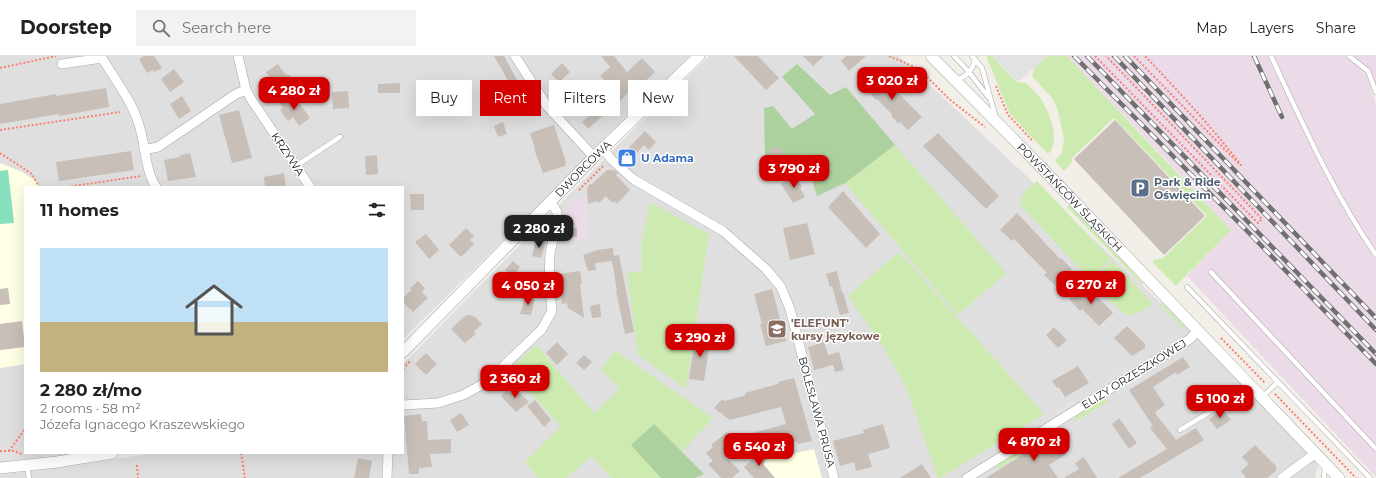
<!DOCTYPE html>
<html lang="en">
<head>
<meta charset="utf-8">
<style>
	:root { --surface:#fff; --page:#f2f2f2; --text:#222; --muted:#767676; --line:#e0e0e0; --accent:#d40000 }
	body { margin:0; font-family:Montserrat,sans-serif; background:var(--page); color:var(--text); height:100vh; display:flex; flex-direction:column; font-size:15px; white-space:nowrap }
	* { box-sizing:border-box; margin:0 }
	p { font-size:13px; color:var(--muted) }
	.icon { flex:none; width:22px; height:22px; fill:none; stroke:currentColor; stroke-width:2; stroke-linecap:round; stroke-linejoin:round }
	.map { position:relative; flex:1; overflow:hidden }
	.panel { position:absolute; left:24px; top:130px; width:380px; height:268px; display:flex; flex-direction:column; background:var(--surface); border-radius:0px; box-shadow:0 4px 16px #0002 }
	.panel>* { flex:none }
	.guide { position:absolute; left:416px; top:24px; width:380px; height:36px; display:flex; gap:8px }
	.price { position:absolute; translate:-50% -34px; padding:0 9px; border-radius:8px; background:var(--accent); color:#fff; font-size:13px; line-height:26px; filter:drop-shadow(0 1px 2px #0008) }
	.price::after { content:''; position:absolute; left:50%; top:24px; width:12px; height:9px; margin-left:-6px; background:inherit; clip-path:polygon(0 0,100% 0,50% 100%) }
	.price.current { background:#222; color:#fff }
	ul { padding:0; list-style:none }
	li { display:grid; align-content:center; gap:8px; height:212px; padding:0 16px }
	li+li { border-top:1px solid var(--line) }
	li span { display:grid; place-items:center; height:124px; border-radius:0px; color:#555 }
	li>.icon { margin-inline-start:auto }
	span .icon { width:72px; height:72px; fill:#fffc; stroke-width:1 }
	li b { font-size:17px }
	h2 { display:flex; justify-content:space-between; align-items:center; height:48px; padding:0 16px; font-size:17px }
	.pill { padding:0 14px; border-radius:0px; background:var(--surface); box-shadow:0 4px 16px #0002; font-size:14px; line-height:36px }
	.pill.current { background:var(--accent); color:#fff }
	header { display:flex; align-items:center; gap:24px; box-sizing:border-box; height:56px; padding:0 20px; background:var(--surface); border-bottom:1px solid var(--line) }
	header strong { font-size:19px }
	nav { display:flex; gap:22px; margin-inline-start:auto; font-size:14px }
	.search { width:280px; height:36px; background:var(--page); display:flex; align-items:center; gap:10px; box-sizing:border-box; padding:0 14px; border-radius:0px; color:var(--muted); font-size:15px }
	.map>svg:first-child { display:block }
	.residential { fill:#e0dfdf }
	.industrial { fill:#ebdbe8 }
	.education { fill:#ffffe5 }
	.grass { fill:#cdebb0 }
	.forest { fill:#add19e }
	.pitch { fill:#88e0be }
	.parking { fill:#e2e2e2 }
	.building { fill:#c7bfb8 }
	.lines { fill:none; stroke-linecap:round; stroke-linejoin:round }
	.service-casing { stroke:#a9a9a9; stroke-width:5.5 }
	.minor-casing { stroke:#a9a9a9; stroke-width:10 }
	.tertiary-casing { stroke:#a9a9a9; stroke-width:12 }
	.path { stroke:#fa8072; stroke-width:2; stroke-dasharray:2 2; stroke-linecap:butt }
	.service { stroke:#fff; stroke-width:4.5 }
	.minor { stroke:#fff; stroke-width:9 }
	.tertiary { stroke:#fff; stroke-width:11 }
	.rail-casing { stroke:#707070; stroke-width:4.5 }
	.rail { stroke:#fff; stroke-width:3; stroke-dasharray:9; stroke-linecap:butt }
	.labels { text-anchor:middle; stroke-width:3; stroke-linejoin:round; paint-order:stroke }
	.street-label { font-size:11px; fill:#222; stroke:#fff }
	.shop-label { font-size:11px; font-weight:bold; fill:#366cbe; stroke:#fff; text-anchor:start }
	.service-label { font-size:11px; font-weight:bold; fill:#4e5e75; stroke:#fff; text-anchor:start }
	.education-label { font-size:11px; font-weight:bold; fill:#785e54; stroke:#fff; text-anchor:start }
</style>
</head>
<body>
<header>
<strong>Doorstep</strong>
<div class="search"><svg class="icon" aria-label="search" viewBox="0 0 24 24"><circle cx="10" cy="10" r="6"/><path d="M15 15l6 6"/></svg>Search here</div>
<nav><a>Map</a><a>Layers</a><a>Share</a></nav>
</header>
<div class="map">
<svg width="1376" height="422" viewBox="0 0 1376 422">
	<rect width="100%" height="100%" fill="#f2efe9"/>
	<g class="residential">
		<polygon points="0,0 690,0 403,283 403,131 38,131 37,126 22,116 0,107"/>
		<polygon points="709,0 899,0 1189,273 1318,407 1315,422 390,422 389,397 403,397 403,308 626,81"/>
		<polygon points="25,308 25,397 85,397 0,408 0,312"/>
		<polygon points="156,397 383,397 383,401 382,422 0,422 0,418 33,415"/>
	</g>
	<g class="industrial">
		<polygon points="1067,0 1376,0 1376,28 1371,32 1376,48 1376,421 1187,220 1231,174 1175,113"/>
		<polygon points="587,141 589,185 555,183 572,144"/>
	</g>
	<g class="education">
		<polygon points="0,107 22,116 37,126 38,131 25,131 25,308 0,312"/>
		<polygon points="814,393 822,422 756,422 766,404"/>
	</g>
	<g class="grass">
		<path d="M986 0H992L1017 26 1026 27C1032 33 1040 40 1044 48 1051 60 1060 88 1048 98L1010 58Z"/>
		<polygon points="1047,0 1067,0 1231,174 1176,230 1153,207 1154,204 1163,202 1207,160 1114,62 1071,103 1072,106 1064,115 1055,105 1062,97 1064,83 1058,55 1053,43 1032,20 1034,12"/>
		<polygon points="895,89 1006,217 958,259 845,127"/>
		<path d="M1037 125 1111 203 1090 223 1021 150C1018 138 1029 133 1037 125Z"/>
		<polygon points="651,147 709,178 686,333 638,299 627,217 642,215 641,188"/>
		<polygon points="1069,149 1143,227 1142,229 1067,151"/>
		<polygon points="899,196 1044,358 940,422 938,422 907,333 885,293 848,240"/>
		<path d="M1113 205 1153 248C1147 251 1138 259 1130 259 1120 259 1100 232 1093 224Z"/>
		<polygon points="1162,247 1181,267 1181,268 1184,271 1185,275 1160,249"/>
		<polygon points="536,289 594,357 620,333 601,313 615,294 713,362 682,396 654,368 632,389 661,422 611,422 592,400 566,422 538,422 525,406 561,370 509,314"/>
		<polygon points="1102,343 1110,344 1074,366 1075,362 1077,359"/>
		<polygon points="1036,385 1038,388 996,414 997,409"/>
	</g>
	<g class="forest">
		<polygon points="797,8 830,39 846,31 895,89 845,127 817,140 804,98 765,109 764,52 773,50 792,73 815,58 782,21"/>
		<polygon points="654,368 704,418 695,422 661,422 631,389"/>
	</g>
	<polygon class="pitch" points="8,114 14,167 0,168 0,115"/>
	<g class="parking">
		<polygon points="992,0 1047,0 1018,26"/>
		<polygon points="1128,311 1127,316 1105,329 1100,328"/>
		<polygon points="1142,318 1147,320 1118,338 1121,332"/>
		<polygon points="1075,343 1079,346 1058,359 1054,356"/>
		<polygon points="14,396 26,404 0,405 0,397"/>
	</g>
	<g class="building">
		<polygon points="144,0 154,0 162,12 154,16 153,14 147,17 139,3"/>
		<polygon points="494,0 504,0 518,26 511,30"/>
		<polygon points="601,0 614,0 627,16 642,2 655,16 639,31 636,29 619,46 601,27 604,24 600,20 610,11"/>
		<polygon points="734,0 758,0 779,22 766,34"/>
		<polygon points="803,0 824,0 813,10"/>
		<polygon points="846,0 866,0 849,15 841,5"/>
		<polygon points="562,7 570,16 559,26 551,18"/>
		<polygon points="278,8 285,18 291,20 288,32 278,40 270,29 273,27 266,16"/>
		<polygon points="174,13 184,26 170,36 161,23"/>
		<polygon points="876,15 922,61 908,74 900,66 898,68 895,64 891,60 892,58 877,43 876,44 862,28"/>
		<polygon points="400,27 400,37 378,37 378,28"/>
		<polygon points="106,32 109,51 59,60 59,58 0,68 0,48 56,38 56,40"/>
		<polygon points="348,35 349,52 333,53 332,36"/>
		<polygon points="182,40 191,55 179,63 170,48"/>
		<polygon points="299,42 300,48 310,62 299,70 293,61 288,65 280,54 283,52 279,46"/>
		<polygon points="590,43 597,50 599,50 606,57 588,73 582,66 589,60 581,51"/>
		<polygon points="239,54 252,102 232,107 219,59"/>
		<polygon points="1115,64 1205,160 1164,199 1074,103"/>
		<polygon points="503,66 507,78 498,81 494,70"/>
		<polygon points="554,69 566,106 565,110 543,117 534,93 535,93 530,77"/>
		<polygon points="645,75 656,86 649,94 644,89 626,109 619,102"/>
		<polygon points="938,77 999,140 986,153 923,90"/>
		<polygon points="771,92 783,93 783,102 770,102"/>
		<polygon points="131,95 134,114 59,125 56,106"/>
		<polygon points="190,97 196,121 168,125 164,104 180,101 180,99"/>
		<polygon points="377,99 378,118 366,119 365,100"/>
		<polygon points="607,114 614,114 618,117 616,119 630,134 617,148 614,145 612,147 606,140 599,147 597,145 588,148 587,132 590,128 592,128"/>
		<polygon points="284,117 286,131 265,131 264,121"/>
		<polygon points="796,119 802,131 800,132 805,141 793,147 781,128"/>
		<polygon points="843,135 880,178 866,192 828,151"/>
		<polygon points="410,138 424,138 424,154 411,154"/>
		<polygon points="1017,157 1060,203 1061,202 1072,213 1056,230 1044,219 1047,217 1014,183 1012,185 1000,174"/>
		<polygon points="807,167 815,198 790,204 783,172"/>
		<polygon points="562,171 577,172 577,181 560,180"/>
		<polygon points="466,172 474,180 470,184 474,188 461,201 449,189"/>
		<polygon points="426,178 439,194 429,203 415,186"/>
		<polygon points="536,184 546,186 541,202 532,200"/>
		<polygon points="613,192 614,200 619,199 634,276 625,278 616,235 617,235 612,205 595,207 596,214 588,215 583,199 597,194"/>
		<polygon points="513,205 520,211 512,221 505,214"/>
		<polygon points="580,215 582,228 580,228 584,262 568,252 567,247 562,248 559,225 559,218"/>
		<polygon points="837,215 842,237 843,236 849,257 840,259 832,230 830,231 826,218"/>
		<polygon points="418,225 425,232 422,236 428,242 413,256 403,246 403,242 412,234 410,232"/>
		<polygon points="1086,227 1098,239 1097,240 1113,257 1099,270 1082,253 1080,255 1069,243"/>
		<polygon points="8,232 10,248 0,249 0,233"/>
		<polygon points="772,233 786,285 766,290 760,268 762,268 754,238"/>
		<polygon points="525,241 535,243 531,259 520,258"/>
		<polygon points="600,248 601,261 592,262 590,250"/>
		<polygon points="469,258 473,261 474,260 482,268 474,276 476,278 465,287 451,273 466,259 467,260"/>
		<polygon points="22,265 25,291 0,294 0,268"/>
		<polygon points="1127,270 1145,288 1145,292 1132,300 1114,282"/>
		<polygon points="1054,271 1067,284 1058,292 1046,279"/>
		<polygon points="711,280 704,325 689,323 695,282"/>
		<polygon points="557,286 568,298 557,309 546,297"/>
		<polygon points="824,286 828,299 839,296 844,314 835,316 833,309 814,314 808,291"/>
		<polygon points="426,297 437,308 426,319 415,308"/>
		<polygon points="584,299 592,306 584,314 576,307"/>
		<polygon points="1183,301 1190,311 1177,319 1176,316 1153,331 1165,349 1156,355 1157,356 1155,357 1176,384 1196,372 1204,384 1140,422 1118,422 1167,393 1150,372 1153,370 1129,334"/>
		<polygon points="1078,310 1089,327 1065,341 1059,331 1057,332 1052,325"/>
		<polygon points="794,322 812,385 798,388 797,385 755,395 745,386 727,402 740,415 732,422 721,422 708,408 713,405 706,397 713,391 711,389 727,376 735,382 786,368 781,351 730,364 714,352 722,343 725,345 746,339 745,337 778,328 778,326"/>
		<polygon points="515,332 529,346 516,356 501,340 507,334 509,336"/>
		<polygon points="535,344 551,364 544,371 527,350"/>
		<polygon points="1223,353 1231,364 1217,373 1209,363"/>
		<polygon points="461,357 469,369 457,376 450,364"/>
		<polygon points="421,358 422,365 427,365 428,384 451,383 451,397 430,398 432,411 419,412 419,418 409,418 404,360"/>
		<polygon points="1119,362 1137,387 1129,393 1112,368"/>
		<polygon points="883,368 890,392 868,398 872,411 856,415 854,406 840,410 833,385 864,377 863,374"/>
		<polygon points="1054,379 1066,398 1049,409 1058,422 986,422"/>
		<polygon points="1255,389 1276,410 1276,415 1267,422 1246,422 1241,415 1249,408 1242,401"/>
		<polygon points="762,394 768,401 763,408 775,422 754,422 744,411"/>
		<polygon points="1084,401 1097,422 1064,422 1079,413 1075,407"/>
		<polygon points="358,402 372,405 369,422 354,422"/>
		<polygon points="922,408 931,422 900,422"/>
	</g>
	<g class="lines">
		<defs>
			<g id="service">
				<polyline points="954,0 969,16 989,42"/>
				<polyline points="972,0 982,12 996,62"/>
				<path d="M1271 0C1303 68 1333 137 1376 199"/>
				<polyline points="1349,0 1368,15 1376,36"/>
				<path d="M956 24C966 21 973 14 975 3"/>
				<polyline points="296,110 340,81"/>
				<polyline points="1211,216 1376,393"/>
				<polyline points="1187,231 1370,422"/>
				<polyline points="1262,341 1278,326"/>
				<polyline points="1180,374 1252,331"/>
				<polyline points="27,410 29,422"/>
				<polyline points="1324,422 1325,410"/>
			</g>
			<g id="minor">
				<polyline points="238,0 246,34 251,43 310,131"/>
				<polyline points="515,0 547,50 594,101"/>
				<path d="M62 8 102 2C114 22 131 44 138 66 146 87 144 112 156 131"/>
				<polyline points="603,93 611,103 633,123 723,175 766,213 781,231 790,253 834,422"/>
				<polyline points="144,94 158,91 236,38 246,34"/>
				<polyline points="403,349 438,347 463,339 487,326 542,273 552,255 549,223 550,198 557,165 557,156 550,145"/>
				<polyline points="387,422 388,397"/>
				<polyline points="967,422 1190,283 1198,274"/>
				<polyline points="1282,422 1316,397"/>
			</g>
			<g id="tertiary">
				<path id="s1" d="M931 0 1043 113 1339 422"/>
				<path id="s2" d="M403 296 594 101 699 0"/>
				<polyline points="0,412 57,406 112,397"/>
			</g>
		</defs>
		<use href="#service" class="service-casing"/>
		<use href="#minor" class="minor-casing"/>
		<use href="#tertiary" class="tertiary-casing"/>
		<g class="path">
			<polyline points="889,0 919,13 949,43 985,71"/>
			<polyline points="1095,0 1258,167 1262,163 1106,0"/>
			<path d="M1134 0 1240 109H1241C1211 70 1178 35 1145 0"/>
			<polyline points="0,12 56,0"/>
			<polyline points="996,30 1008,59 1032,84"/>
			<polyline points="0,74 120,56"/>
			<polyline points="0,97 32,118 39,131"/>
			<polyline points="67,131 141,120"/>
			<polyline points="579,134 604,109"/>
			<polyline points="1221,282 1265,327"/>
			<polyline points="403,313 410,305"/>
			<polyline points="1275,338 1356,422"/>
			<polyline points="0,395 14,395 22,398"/>
			<polyline points="9,395 25,373"/>
			<polyline points="241,397 245,422"/>
			<polyline points="137,409 138,422"/>
		</g>
		<use href="#service" class="service"/>
		<use href="#minor" class="minor"/>
		<use href="#tertiary" class="tertiary"/>
		<defs>
			<g id="rail">
				<polyline points="1074,0 1251,179 1376,308"/>
				<polyline points="1087,0 1376,298"/>
				<polyline points="1114,0 1376,274"/>
				<polyline points="1125,0 1376,262"/>
				<polyline points="1254,0 1282,61"/>
			</g>
		</defs>
		<use href="#rail" class="rail-casing"/>
		<use href="#rail" class="rail"/>
	</g>
	<defs>
		<symbol id="shop-square" viewBox="-11 -11 22 22"><rect x="-9" y="-9" width="18" height="18" rx="4" fill="#3f7fe0" stroke="#fff"/><path d="M-5-2.5h2.3a2.7 3.5 0 0 1 5.4 0H5L5.5 6h-11ZM-1.5-2.5h3a1.5 2.3 0 0 0-3 0Z" fill="#fff"/></symbol>
		<symbol id="parking-square" viewBox="-11 -11 22 22"><rect x="-9" y="-9" width="18" height="18" rx="4" fill="#5c6f8a" stroke="#fff"/><path d="M-3.5-5.5H1a3.5 3.5 0 0 1 0 7H-1V5.5H-3.5ZM-1-3.4V-.6H.8a1.4 1.4 0 0 0 0-2.8Z" fill="#fff"/></symbol>
		<symbol id="school-square" viewBox="-11 -11 22 22"><rect x="-9" y="-9" width="18" height="18" rx="4" fill="#8d6e63" stroke="#fff"/><path d="M0-5L7-2L0 1L-7-2ZM-4 1L0 2.5L4 1V4Q0 6-4 4Z" fill="#fff"/></symbol>
	</defs>
	<g fill-rule="evenodd">
		<use href="#shop-square" x="616" y="91" width="22" height="22"/>
		<use href="#parking-square" x="1129" y="121" width="22" height="22"/>
		<use href="#school-square" x="766" y="262" width="22" height="22"/>
	</g>
	<g class="labels">
		<g class="street-label">
			<text transform="translate(288 98) rotate(56)" y="4">KRZYWA</text>
			<text dy="4" stroke="none"><textPath href="#s2" startOffset="257">DWORCOWA</textPath></text>
			<text dy="4" stroke="none"><textPath href="#s1" startOffset="198">POWSTAŃCÓW ŚLĄSKICH</textPath></text>
			<text transform="translate(1134 318) rotate(-32)" y="4">ELIZY ORZESZKOWEJ</text>
			<text transform="translate(817 356) rotate(75)" y="4">BOLESŁAWA PRUSA</text>
		</g>
		<g class="shop-label">
			<text x="641" y="106">U Adama</text>
		</g>
		<g class="service-label">
			<text x="1154" y="130">Park &amp; Ride<tspan x="1154" dy="13">Oświęcim</tspan></text>
		</g>
		<g class="education-label">
			<text x="791" y="271">'ELEFUNT'<tspan x="791" dy="13">kursy językowe</tspan></text>
		</g>
	</g>
</svg>
<b class="price" style="left:892px;top:45px">3 020 zł</b>
<b class="price" style="left:294px;top:55px">4 280 zł</b>
<b class="price" style="left:794px;top:133px">3 790 zł</b>
<b class="price current" style="left:539px;top:193px">2 280 zł</b>
<b class="price" style="left:1091px;top:249px">6 270 zł</b>
<b class="price" style="left:528px;top:250px">4 050 zł</b>
<b class="price" style="left:700px;top:302px">3 290 zł</b>
<b class="price" style="left:515px;top:343px">2 360 zł</b>
<b class="price" style="left:1220px;top:363px">5 100 zł</b>
<b class="price" style="left:1034px;top:406px">4 870 zł</b>
<b class="price" style="left:759px;top:411px">6 540 zł</b>
<div class="guide">
<a class="pill">Buy</a>
<a class="pill current">Rent</a>
<a class="pill">Filters</a>
<a class="pill">New</a>
</div>
<section class="panel">
<h2>11 homes<svg class="icon" aria-label="filters" viewBox="0 0 24 24"><path d="M4 7h16M4 17h16"/><circle cx="9" cy="7" r="2"/><circle cx="15" cy="17" r="2"/></svg></h2>
<ul>
<li><span style="background:linear-gradient(#bfe0f5 60%,#c2b280 0)"><svg class="icon" aria-label="home" viewBox="0 0 24 24"><path d="M3 11l9-7 9 7M6 9v11h12V9"/></svg></span><div><b>2 280 zł/mo</b><p>2 rooms · 58 m²</p><p>Józefa Ignacego Kraszewskiego</p></div></li>
</ul>
</section>
</div>
</body>
</html>
